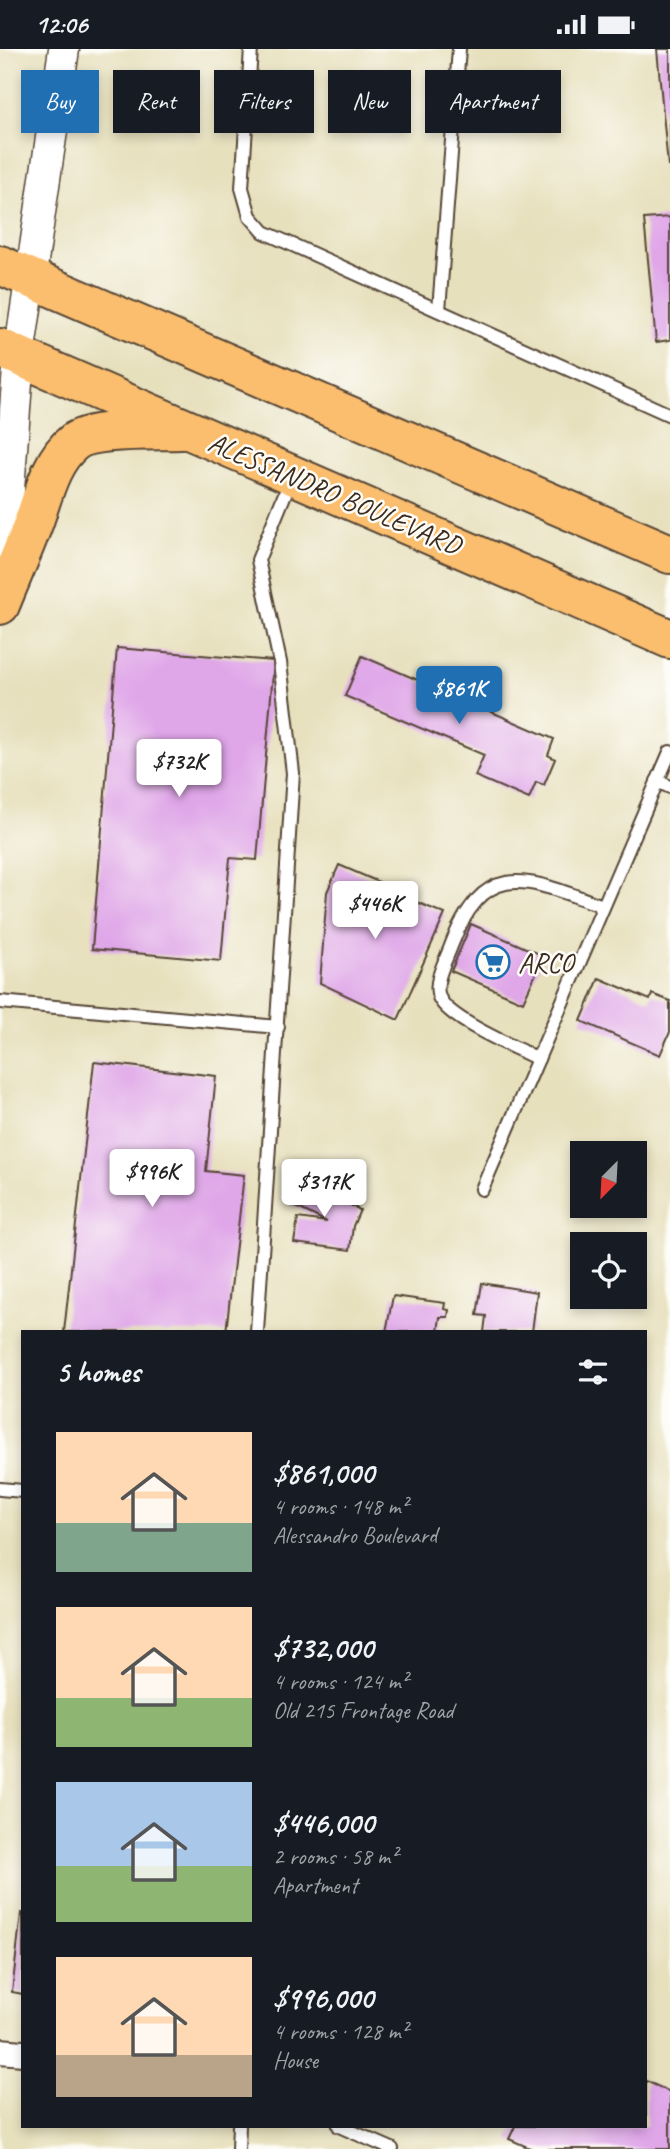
<!DOCTYPE html>
<html lang="en">
<head>
<meta charset="utf-8">
<style>
	:root { --surface:#171b24; --page:#242831; --text:#f1f3f6; --muted:#9ea1a6; --accent:#1f6fb2 }
	body { margin:0; font-family:Caveat,sans-serif; background:var(--page); color:var(--text); height:100vh; display:flex; flex-direction:column; font-size:26px; white-space:nowrap }
	* { box-sizing:border-box; margin:0 }
	p { font-size:23px; color:var(--muted) }
	.icon { flex:none; width:38px; height:38px; fill:none; stroke:currentColor; stroke-width:2; stroke-linecap:round; stroke-linejoin:round }
	.map { position:relative; flex:1; overflow:hidden }
	.side { position:absolute; left:21px; top:1281px; width:626px; height:798px; display:flex; flex-direction:column; background:var(--surface); border-radius:0px; box-shadow:0 4px 10px #0003 }
	.side>* { flex:none }
	.guide { position:absolute; left:21px; top:21px; width:628px; height:63px; display:flex; gap:14px }
	.needle { width:46px; rotate:204deg }
	.fabs { position:absolute; left:570px; top:1092px; display:grid; gap:14px }
	.fabs a { display:grid; place-items:center; width:77px; height:77px; border-radius:0px; background:var(--surface); box-shadow:0 4px 10px #0003; font-size:35px }
	.price { position:absolute; translate:-50% -60px; padding:0 16px; border-radius:7px; background:#fff; color:#222; font-size:23px; line-height:46px; filter:drop-shadow(0 2px 4px #0008) }
	.price::after { content:''; position:absolute; left:50%; top:42px; width:21px; height:16px; margin-left:-10px; background:inherit; clip-path:polygon(0 0,100% 0,50% 100%) }
	.price.on { background:var(--accent); color:#fff }
	ul { padding:0; list-style:none }
	li { display:flex; align-items:center; gap:21px; height:175px; padding:0 35px }
	li span { display:grid; place-items:center; flex:none; width:196px; height:140px; border-radius:0px; color:#555 }
	li>.icon { margin-inline-start:auto }
	span .icon { width:84px; height:84px; fill:#fffc; stroke-width:1 }
	li b { font-size:30px }
	h2 { display:flex; justify-content:space-between; align-items:center; height:84px; padding:0 35px; font-size:30px }
	.pill { padding:0 24px; border-radius:0px; background:var(--surface); box-shadow:0 4px 10px #0003; font-size:24px; line-height:63px }
	.pill.on { background:var(--accent); color:#fff }
	.status { display:flex; justify-content:space-between; align-items:center; height:49px; padding:0 35px; background:var(--surface); direction:ltr }
	.status svg { height:19px; fill:currentColor }
	.map>svg:first-child { display:block }
	.building { fill:#dfa6e8 }
	.lines { fill:none; stroke-linecap:round; stroke-linejoin:round }
	.service-casing { stroke:#554536; stroke-width:16 }
	.minor-casing { stroke:#554536; stroke-width:28 }
	.tertiary-casing { stroke:#554536; stroke-width:33 }
	.primary-casing { stroke:#554536; stroke-width:42 }
	.service { stroke:#fff; stroke-width:12 }
	.minor { stroke:#fff; stroke-width:24 }
	.tertiary { stroke:#fff; stroke-width:30 }
	.primary { stroke:#fbbe6e; stroke-width:38 }
	.labels { text-anchor:middle; stroke-width:5; stroke-linejoin:round; paint-order:stroke }
	.street-label { font-size:28px; fill:#3b2a1e; stroke:#fdfcf7 }
	.poi-label { font-size:28px; fill:#3b2a1e; stroke:#fdfcf7; text-anchor:start }
</style>
</head>
<body>
<div class="status"><b>12:06</b><svg viewBox="0 0 49 12"><path d="M0 12V9h3v3zM5 12V6h3v6zM10 12V3h3v9zM15 12V0h3v12zM26 1h20v11H26zM47 4h2v5h-2z"/></svg></div>
<div class="map">
<svg width="670" height="2100" viewBox="0 0 670 2100">
	<rect width="100%" height="100%" fill="#fdfcf7"/>
	<filter id="ink" filterUnits="userSpaceOnUse"><feTurbulence type="fractalNoise" baseFrequency=".0143" numOctaves="2"/><feDisplacementMap in="SourceGraphic" scale="14" xChannelSelector="R" yChannelSelector="G"/><feConvolveMatrix kernelMatrix="1 2 1 2 8 2 1 2 1" color-interpolation-filters="sRGB"/></filter>
	<filter id="wash" filterUnits="userSpaceOnUse"><feTurbulence type="fractalNoise" baseFrequency=".00686" numOctaves="4" result="noise"/><feDisplacementMap in="SourceGraphic" scale="28" xChannelSelector="R" yChannelSelector="G"/><feGaussianBlur stdDeviation="1.57" result="paint"/><feColorMatrix in="noise" values="0 0 0 0 0 0 0 0 0 0 0 0 0 0 0 0 0 1.4 0 .05"/><feComposite in="paint" operator="in"/></filter>
	<g filter="url(#wash)">
		<rect width="100%" height="100%" fill="#e7e0bd"/>
		<g id="blocks">
			<g class="building">
				<polygon points="657,0 670,0 670,117 668,117"/>
				<polygon points="670,168 670,291 656,293 644,170"/>
				<polygon points="117,599 274,612 257,811 230,809 221,912 92,900"/>
				<polygon points="362,607 554,690 548,706 555,710 544,736 536,733 529,750 475,727 484,706 345,647"/>
				<polygon points="339,816 409,846 407,849 445,865 398,971 320,934 327,843"/>
				<polygon points="471,875 544,907 523,953 451,922"/>
				<polygon points="599,929 650,951 652,945 670,952 670,983 660,1006 581,972"/>
				<polygon points="94,1013 216,1027 206,1122 244,1126 226,1283 64,1283"/>
				<polygon points="300,1133 360,1161 353,1177 350,1201 294,1194 298,1169 327,1173 290,1155"/>
				<polygon points="482,1234 537,1243 532,1283 484,1283 486,1267 477,1266"/>
				<polygon points="393,1247 445,1254 444,1260 449,1261 448,1268 440,1268 438,1283 386,1283"/>
				<polygon points="21,1864 23,1864 23,1945 12,1943"/>
				<polygon points="646,2032 670,2043 670,2100 532,2100 509,2090 515,2077 646,2077"/>
			</g>
		</g>
	</g>
	<g filter="url(#ink)">
		<use href="#blocks" fill-opacity="0" stroke="#554536" stroke-width="2"/>
		<g class="lines">
			<defs>
				<g id="service">
					<polyline points="251,0 242,139 250,167 264,183 670,366"/>
					<polyline points="439,261 459,0"/>
					<polyline points="657,732 670,738"/>
					<polyline points="0,953 278,978"/>
					<path d="M538 1010C515 998 447 970 439 948 433 933 446 911 451 897 486 805 531 832 603 857"/>
					<polyline points="482,1140 670,703"/>
					<polyline points="257,1283 293,724 280,613 258,511 291,430"/>
					<polyline points="0,1440 23,1442"/>
					<polyline points="339,2077 392,2100"/>
					<polyline points="238,2100 239,2077"/>
				</g>
				<polyline id="minor" points="0,2002 23,2004"/>
				<polyline id="tertiary" points="2,533 19,307 64,0"/>
				<g id="primary">
					<polyline points="0,216 670,505"/>
					<polyline points="0,299 670,590"/>
					<path d="M0 556C11 529 23 502 33 475 43 448 50 412 74 393 92 379 156 382 181 381"/>
				</g>
			</defs>
			<use href="#service" class="service-casing"/>
			<use href="#minor" class="minor-casing"/>
			<use href="#tertiary" class="tertiary-casing"/>
			<use href="#primary" class="primary-casing"/>
			<use href="#service" class="service"/>
			<use href="#minor" class="minor"/>
			<use href="#tertiary" class="tertiary"/>
			<use href="#primary" class="primary"/>
		</g>
	</g>
	<defs>
		<symbol id="supermarket-ring" viewBox="-11 -11 22 22"><circle r="9.5" fill="#fdfcf7" stroke="#1f6fb2" stroke-width="1.5"/><path d="M-6-5.5h2.5l.6 2H6L4.5 2H-2.5L-4.4-4H-6ZM-1.5 3.2a1.3 1.3 0 1 0 .1 0ZM3 3.2a1.3 1.3 0 1 0 .1 0Z" fill="#1f6fb2"/></symbol>
	</defs>
	<g fill-rule="evenodd">
		<use href="#supermarket-ring" x="474" y="894" width="38" height="38"/>
	</g>
	<g class="labels">
		<g class="street-label">
			<text transform="translate(335 444) rotate(23)" y="10">ALESSANDRO BOULEVARD</text>
		</g>
		<g class="poi-label">
			<text x="518" y="923">ARCO</text>
		</g>
	</g>
</svg>
<div class="fabs">
<a><svg class="needle" viewBox="-14 -14 28 28"><path d="M0-13l5 13h-10z" fill="#e53935"/><path d="M0 13l5-13h-10z" fill="#9ea1a6"/></svg></a>
<a><svg class="icon" aria-label="locate" viewBox="0 0 24 24"><circle cx="12" cy="12" r="6"/><path d="M12 2v4M12 18v4M2 12h4M18 12h4"/></svg></a>
</div>
<b class="price on" style="left:459px;top:677px">$861K</b>
<b class="price" style="left:179px;top:750px">$732K</b>
<b class="price" style="left:375px;top:892px">$446K</b>
<b class="price" style="left:152px;top:1160px">$996K</b>
<b class="price" style="left:324px;top:1170px">$317K</b>
<div class="guide">
<a class="pill on">Buy</a>
<a class="pill">Rent</a>
<a class="pill">Filters</a>
<a class="pill">New</a>
<a class="pill">Apartment</a>
</div>
<section class="side">
<h2>5 homes<svg class="icon" aria-label="filters" viewBox="0 0 24 24"><path d="M4 7h16M4 17h16"/><circle cx="9" cy="7" r="2"/><circle cx="15" cy="17" r="2"/></svg></h2>
<ul>
<li><span style="background:linear-gradient(#ffd9b3 65%,#7fa58c 0)"><svg class="icon" aria-label="home" viewBox="0 0 24 24"><path d="M3 11l9-7 9 7M6 9v11h12V9"/></svg></span><div><b>$861,000</b><p>4 rooms · 148 m²</p><p>Alessandro Boulevard</p></div></li>
<li><span style="background:linear-gradient(#ffd9b3 65%,#8fb573 0)"><svg class="icon" aria-label="home" viewBox="0 0 24 24"><path d="M3 11l9-7 9 7M6 9v11h12V9"/></svg></span><div><b>$732,000</b><p>4 rooms · 124 m²</p><p>Old 215 Frontage Road</p></div></li>
<li><span style="background:linear-gradient(#a9c7e8 60%,#8fb573 0)"><svg class="icon" aria-label="home" viewBox="0 0 24 24"><path d="M3 11l9-7 9 7M6 9v11h12V9"/></svg></span><div><b>$446,000</b><p>2 rooms · 58 m²</p><p>Apartment</p></div></li>
<li><span style="background:linear-gradient(#ffd9b3 70%,#b9a48a 0)"><svg class="icon" aria-label="home" viewBox="0 0 24 24"><path d="M3 11l9-7 9 7M6 9v11h12V9"/></svg></span><div><b>$996,000</b><p>4 rooms · 128 m²</p><p>House</p></div></li>
</ul>
</section>
</div>
</body>
</html>
